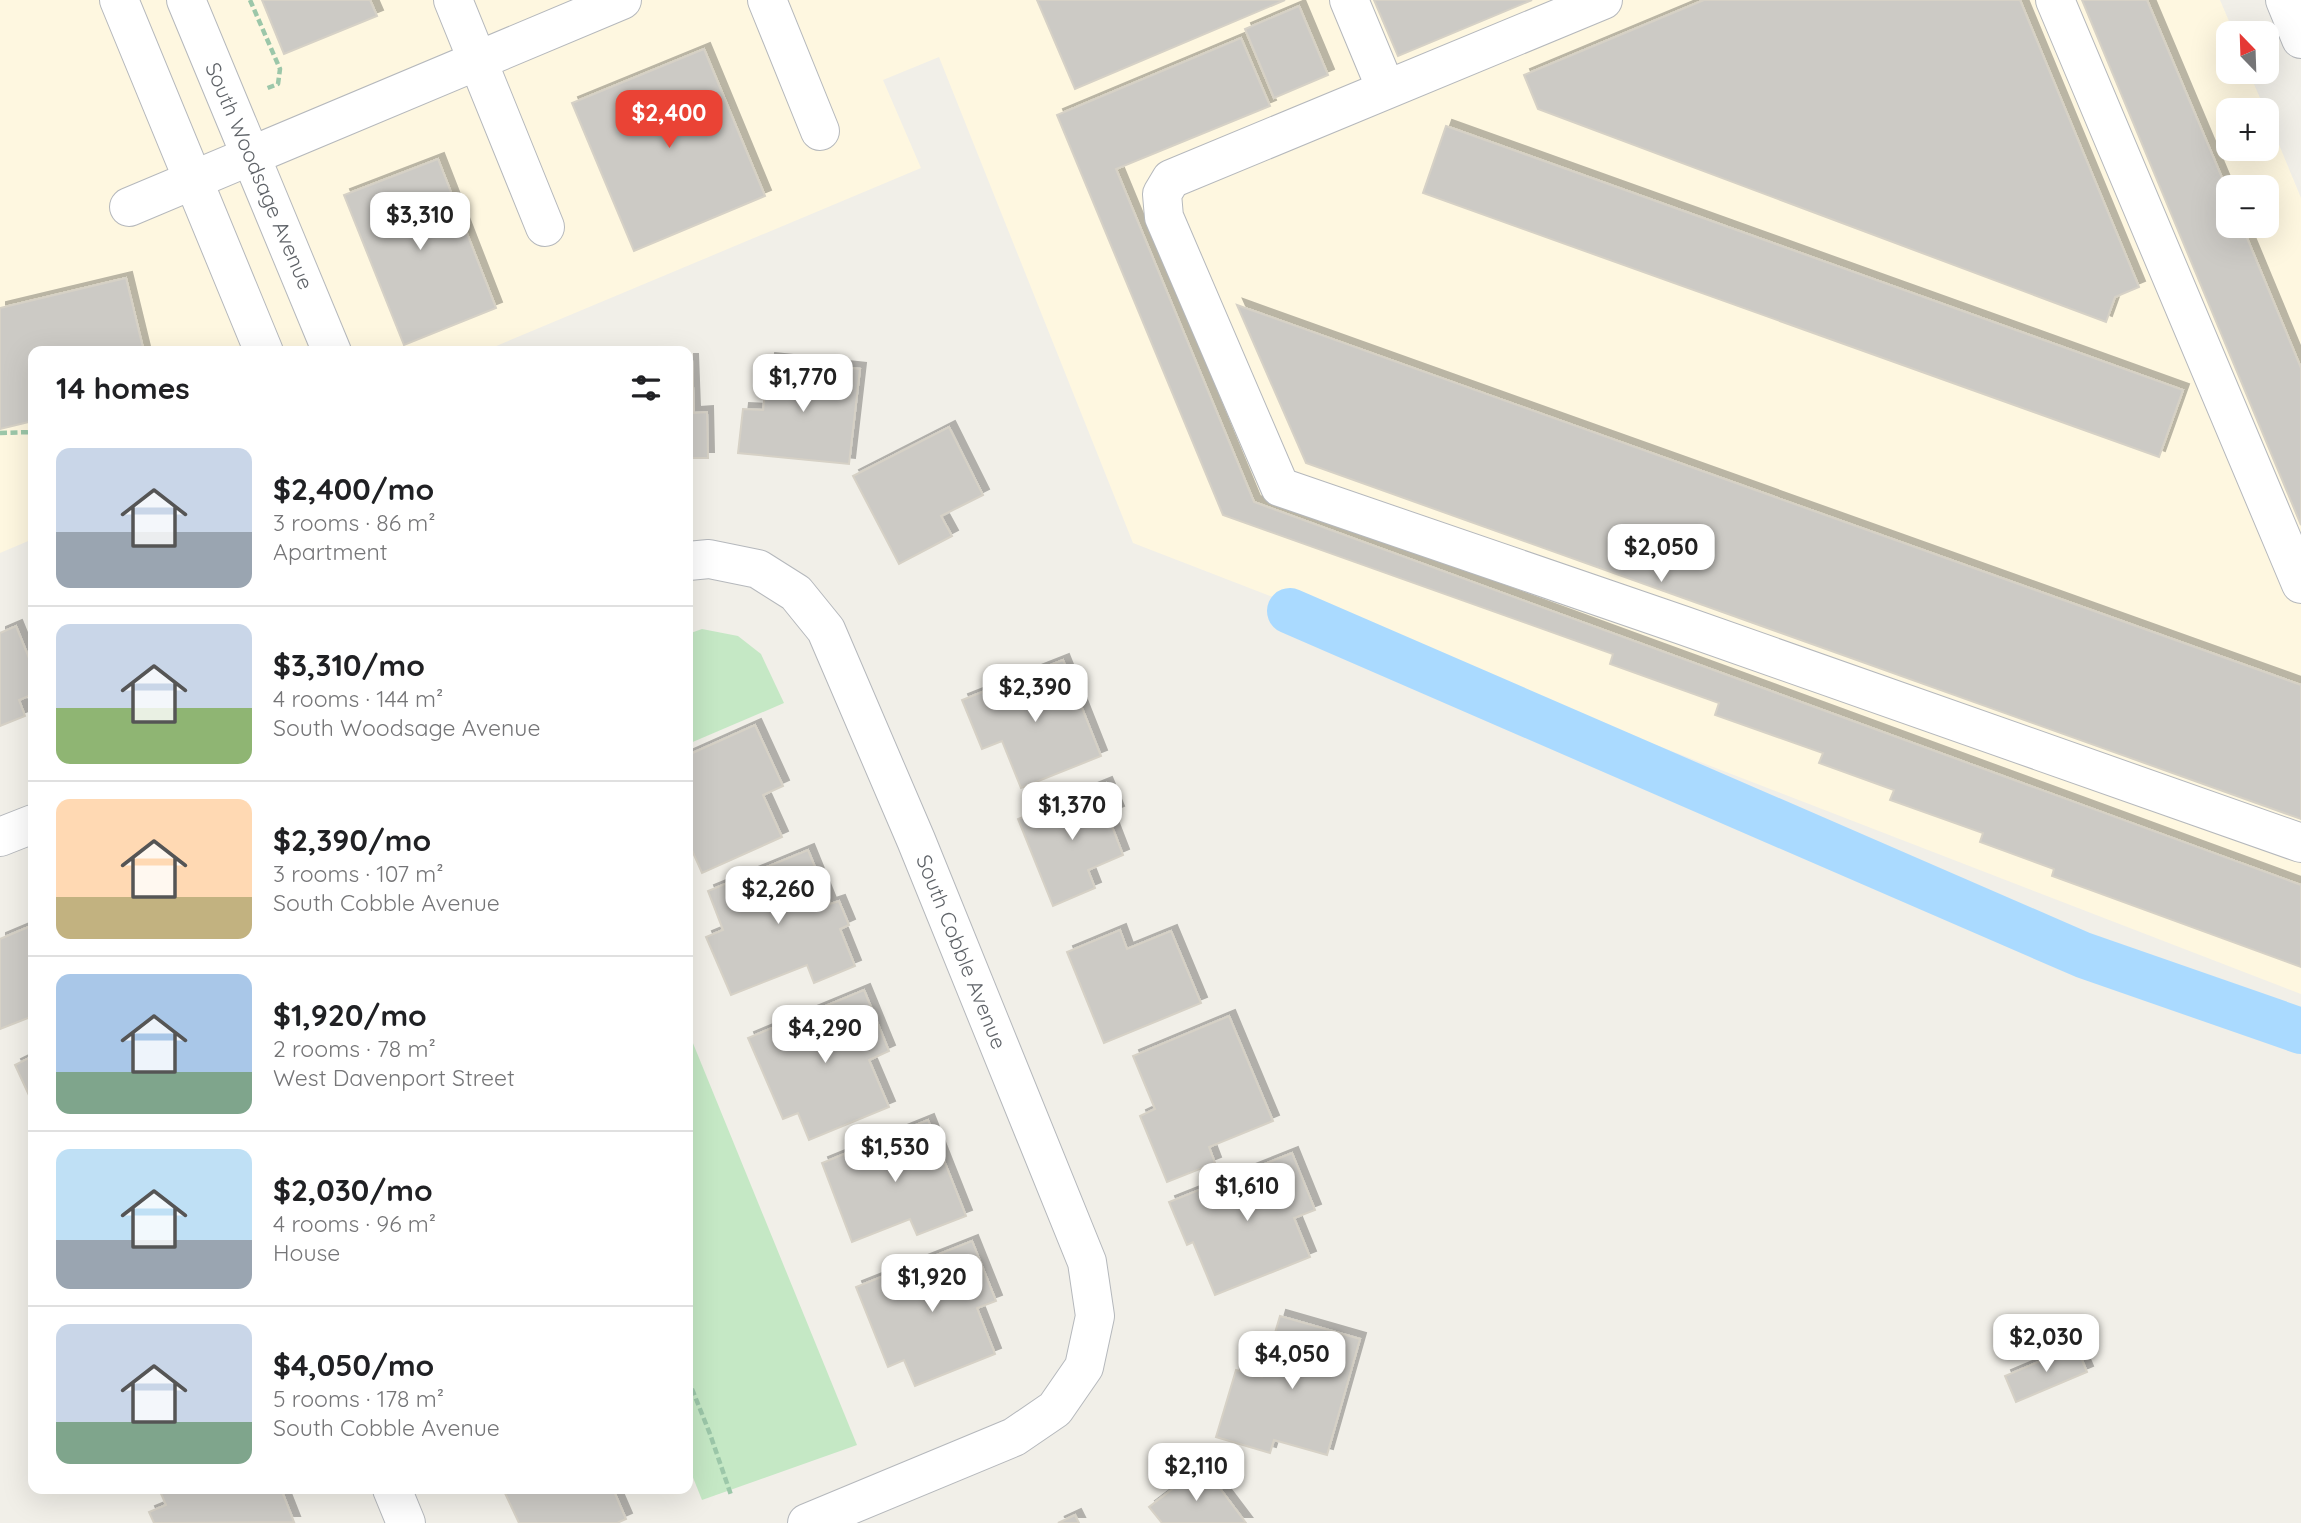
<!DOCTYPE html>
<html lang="en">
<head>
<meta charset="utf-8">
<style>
	:root { --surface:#fff; --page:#f6f6f6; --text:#202124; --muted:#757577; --line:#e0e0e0; --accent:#ea4335 }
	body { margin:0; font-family:Quicksand,sans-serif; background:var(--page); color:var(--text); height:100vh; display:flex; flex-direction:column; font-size:26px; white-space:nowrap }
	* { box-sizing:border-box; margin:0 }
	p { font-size:23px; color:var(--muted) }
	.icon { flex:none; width:38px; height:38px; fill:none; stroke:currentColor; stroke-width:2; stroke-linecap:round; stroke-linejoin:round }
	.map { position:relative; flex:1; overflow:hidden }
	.side { position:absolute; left:28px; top:346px; width:665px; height:1148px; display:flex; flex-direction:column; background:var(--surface); border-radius:14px; box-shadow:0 7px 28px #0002 }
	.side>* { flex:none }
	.needle { width:46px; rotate:337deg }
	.fabs { position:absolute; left:2216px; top:21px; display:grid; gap:14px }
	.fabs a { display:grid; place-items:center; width:63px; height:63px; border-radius:14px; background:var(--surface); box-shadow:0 7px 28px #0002; font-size:35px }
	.price { position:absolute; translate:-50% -60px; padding:0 16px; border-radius:14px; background:#fff; color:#222; font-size:23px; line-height:46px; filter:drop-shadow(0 2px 4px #0008) }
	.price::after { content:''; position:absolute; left:50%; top:42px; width:21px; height:16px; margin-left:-10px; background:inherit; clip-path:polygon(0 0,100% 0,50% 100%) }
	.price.on { background:var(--accent); color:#fff }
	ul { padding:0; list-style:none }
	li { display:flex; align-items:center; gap:21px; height:175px; padding:0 28px }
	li+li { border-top:2px solid var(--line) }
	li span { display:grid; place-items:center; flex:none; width:196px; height:140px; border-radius:14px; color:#555 }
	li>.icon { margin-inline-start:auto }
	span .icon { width:84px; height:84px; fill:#fffc; stroke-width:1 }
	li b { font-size:30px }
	h2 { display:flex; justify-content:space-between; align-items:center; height:84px; padding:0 28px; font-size:30px }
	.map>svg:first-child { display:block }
	.commercial { fill:#fef7e0; fill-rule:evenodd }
	.green { fill:#c5e8c5 }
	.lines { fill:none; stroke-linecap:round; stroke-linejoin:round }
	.canal { stroke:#aadaff; stroke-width:46 }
	.building { fill:#cccac5; stroke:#d6d1c6; stroke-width:2; filter:url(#shadow) }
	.minor-casing { stroke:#b5b8bc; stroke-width:40 }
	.path { stroke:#9cc7a9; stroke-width:4.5; stroke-dasharray:7 3.5; stroke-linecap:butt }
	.minor { stroke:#fff; stroke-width:38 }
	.labels { text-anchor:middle; stroke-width:7; stroke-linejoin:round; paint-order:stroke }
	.street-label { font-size:21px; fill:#5f6368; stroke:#fff }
</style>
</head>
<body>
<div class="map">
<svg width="2301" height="1523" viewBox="0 0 2301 1523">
	<defs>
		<filter id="shadow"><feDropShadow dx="6" dy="-6" stdDeviation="0" flood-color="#0004"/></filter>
	</defs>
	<rect width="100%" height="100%" fill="#f1efe8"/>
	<path class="commercial" d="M0 0H2220L2234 33H2228V72H2249L2265 110H2228V149H2266V113L2301 198V994L1133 543 939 57 883 80 921 168 482 352H33V539L0 553ZM2228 187H2266V226H2228Z"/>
	<g class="green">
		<polygon points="702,629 738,636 761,654 784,703 688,744 688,634"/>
		<polygon points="688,1031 857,1445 702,1500 688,1465"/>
	</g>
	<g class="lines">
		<polyline class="canal" points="1290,611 2083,955 2301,1031"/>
	</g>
	<g class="building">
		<polygon points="262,0 370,0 377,16 284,54"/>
		<polygon points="1037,0 1285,0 1075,89"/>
		<polygon points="1374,0 1532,0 1398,56"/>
		<polygon points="1704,0 2020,0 2139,287 2115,297 2106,322 1538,109 1524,75"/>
		<polygon points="2082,0 2147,0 2228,192 2228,226 2242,226 2301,368 2301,525"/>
		<polygon points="1299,6 1328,75 1274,98 1245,29"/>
		<polygon points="1241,38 1270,106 1116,169 1254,502 2301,885 2301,967 2052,876 2054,869 1980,842 1983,833 1890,800 1894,790 1819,763 1823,753 1715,715 1719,703 1610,664 1613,654 1223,515 1057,115"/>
		<polygon points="704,49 765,196 634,251 572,103"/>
		<polygon points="1446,126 2183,390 2159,457 1423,193"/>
		<polygon points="438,159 496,308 404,345 344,195"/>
		<polygon points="126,278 144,352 33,352 33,421 0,429 0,308"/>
		<polygon points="1237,305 2301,685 2301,819 1306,463"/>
		<polygon points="769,359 860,369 849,464 738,453 743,409 763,410"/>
		<polygon points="688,360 692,360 694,413 707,412 708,458 688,458"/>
		<polygon points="949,427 983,495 941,516 952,536 899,564 853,476"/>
		<polygon points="16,626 33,668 33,694 19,700 25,716 0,726 0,633"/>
		<polygon points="1063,660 1101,756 1021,788 1002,741 982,749 962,700"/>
		<polygon points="755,725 783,786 763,795 782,837 702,873 691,848 688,850 688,755"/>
		<polygon points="1106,783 1118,812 1108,816 1123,855 1088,870 1095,888 1053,906 1018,819"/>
		<polygon points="808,850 830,904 839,901 849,925 840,929 855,966 814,983 807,965 731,995 706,937 723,930 708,891"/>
		<polygon points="33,925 33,1016 0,1029 0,939"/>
		<polygon points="1120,930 1127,949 1171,931 1201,1003 1104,1043 1067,952"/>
		<polygon points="864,990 889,1051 869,1060 889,1107 809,1140 798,1113 783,1119 748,1038"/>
		<polygon points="1229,1016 1273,1121 1209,1147 1215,1163 1167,1182 1140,1116 1155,1109 1133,1056"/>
		<polygon points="33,1056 33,1104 15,1065"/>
		<polygon points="928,1120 966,1216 917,1235 910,1219 852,1242 822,1163"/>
		<polygon points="1292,1153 1315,1210 1294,1218 1310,1257 1215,1295 1193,1242 1187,1245 1169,1202"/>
		<polygon points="972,1241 996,1301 977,1308 995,1354 915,1386 904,1360 888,1367 856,1287"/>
		<polygon points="1280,1316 1360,1339 1327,1455 1274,1440 1270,1453 1216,1437 1236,1370 1262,1377"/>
		<polygon points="2076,1346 2087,1372 2016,1402 2005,1376"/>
		<polygon points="1203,1466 1246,1523 1162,1523 1149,1507"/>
		<polygon points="159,1489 281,1489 294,1522 154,1523 149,1512 166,1505"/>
		<polygon points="503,1489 613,1489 626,1519 617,1523 519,1523"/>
		<polygon points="1075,1515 1079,1523 1058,1523"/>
	</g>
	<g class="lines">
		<defs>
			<g id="minor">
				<polyline points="119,0 264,352"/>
				<polyline points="186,0 332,352"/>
				<polyline points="453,0 545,227"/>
				<polyline points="767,0 820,131"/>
				<polyline points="1349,0 1386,89"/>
				<polyline points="1603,0 1171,179 1162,194 1164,217 1280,487 1682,625 2301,843"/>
				<polyline points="2055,0 2301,584"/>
				<polyline points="2285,0 2301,39"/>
				<polyline points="129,207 622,0"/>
				<polyline points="688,561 709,559 758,569 796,593 826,630 916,840 1087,1262 1095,1316 1084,1367 1055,1409 1014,1437 807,1523"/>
				<polyline points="0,837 33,824"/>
				<polyline points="392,1489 406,1523"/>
			</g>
		</defs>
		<use href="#minor" class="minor-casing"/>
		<g class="path">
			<polyline points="250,0 280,69 278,84 265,89"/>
			<polyline points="0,433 33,432"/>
			<polyline points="688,1379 710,1434 731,1495"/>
		</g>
		<use href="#minor" class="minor"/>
	</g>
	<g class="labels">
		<g class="street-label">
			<text transform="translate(259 176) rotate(67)" y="7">South Woodsage Avenue</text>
			<text transform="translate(961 952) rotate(68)" y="7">South Cobble Avenue</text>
		</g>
	</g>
</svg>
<div class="fabs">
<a><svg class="needle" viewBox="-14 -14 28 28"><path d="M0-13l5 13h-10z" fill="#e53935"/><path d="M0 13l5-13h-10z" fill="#757577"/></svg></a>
<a>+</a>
<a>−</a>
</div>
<b class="price on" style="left:669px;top:150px">$2,400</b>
<b class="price" style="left:420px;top:252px">$3,310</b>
<b class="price" style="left:803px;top:414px">$1,770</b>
<b class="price" style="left:1661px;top:584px">$2,050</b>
<b class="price" style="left:1035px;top:724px">$2,390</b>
<b class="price" style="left:1072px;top:842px">$1,370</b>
<b class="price" style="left:778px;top:926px">$2,260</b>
<b class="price" style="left:825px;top:1065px">$4,290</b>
<b class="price" style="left:895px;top:1184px">$1,530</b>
<b class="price" style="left:1247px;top:1223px">$1,610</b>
<b class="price" style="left:932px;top:1314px">$1,920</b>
<b class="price" style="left:2046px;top:1374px">$2,030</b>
<b class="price" style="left:1292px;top:1391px">$4,050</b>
<b class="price" style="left:1196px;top:1503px">$2,110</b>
<section class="side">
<h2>14 homes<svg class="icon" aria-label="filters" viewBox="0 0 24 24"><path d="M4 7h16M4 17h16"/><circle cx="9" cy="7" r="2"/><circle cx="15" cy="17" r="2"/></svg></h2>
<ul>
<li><span style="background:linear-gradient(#c9d6e8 60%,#9aa5b1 0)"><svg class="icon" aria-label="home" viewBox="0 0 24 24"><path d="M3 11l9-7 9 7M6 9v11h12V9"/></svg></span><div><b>$2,400/mo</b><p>3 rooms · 86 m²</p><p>Apartment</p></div></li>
<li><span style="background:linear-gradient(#c9d6e8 60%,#8fb573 0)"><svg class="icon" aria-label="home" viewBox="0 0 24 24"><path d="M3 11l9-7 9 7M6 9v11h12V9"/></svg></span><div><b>$3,310/mo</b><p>4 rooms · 144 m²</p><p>South Woodsage Avenue</p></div></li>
<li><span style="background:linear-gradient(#ffd9b3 70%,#c2b280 0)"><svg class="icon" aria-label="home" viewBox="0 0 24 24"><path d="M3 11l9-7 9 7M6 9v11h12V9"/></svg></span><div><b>$2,390/mo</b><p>3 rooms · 107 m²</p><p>South Cobble Avenue</p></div></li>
<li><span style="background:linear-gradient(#a9c7e8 70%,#7fa58c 0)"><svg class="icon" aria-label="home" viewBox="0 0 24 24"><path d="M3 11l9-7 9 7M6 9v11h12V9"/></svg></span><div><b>$1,920/mo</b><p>2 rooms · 78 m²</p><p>West Davenport Street</p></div></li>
<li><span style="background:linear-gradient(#bfe0f5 65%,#9aa5b1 0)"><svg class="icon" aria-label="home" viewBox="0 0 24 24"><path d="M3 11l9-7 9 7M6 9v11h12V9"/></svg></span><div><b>$2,030/mo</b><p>4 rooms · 96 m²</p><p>House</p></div></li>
<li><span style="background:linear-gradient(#c9d6e8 70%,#7fa58c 0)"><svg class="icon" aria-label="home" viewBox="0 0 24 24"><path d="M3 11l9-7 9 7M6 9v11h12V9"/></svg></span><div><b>$4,050/mo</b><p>5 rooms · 178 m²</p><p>South Cobble Avenue</p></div></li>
</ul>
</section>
</div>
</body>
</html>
